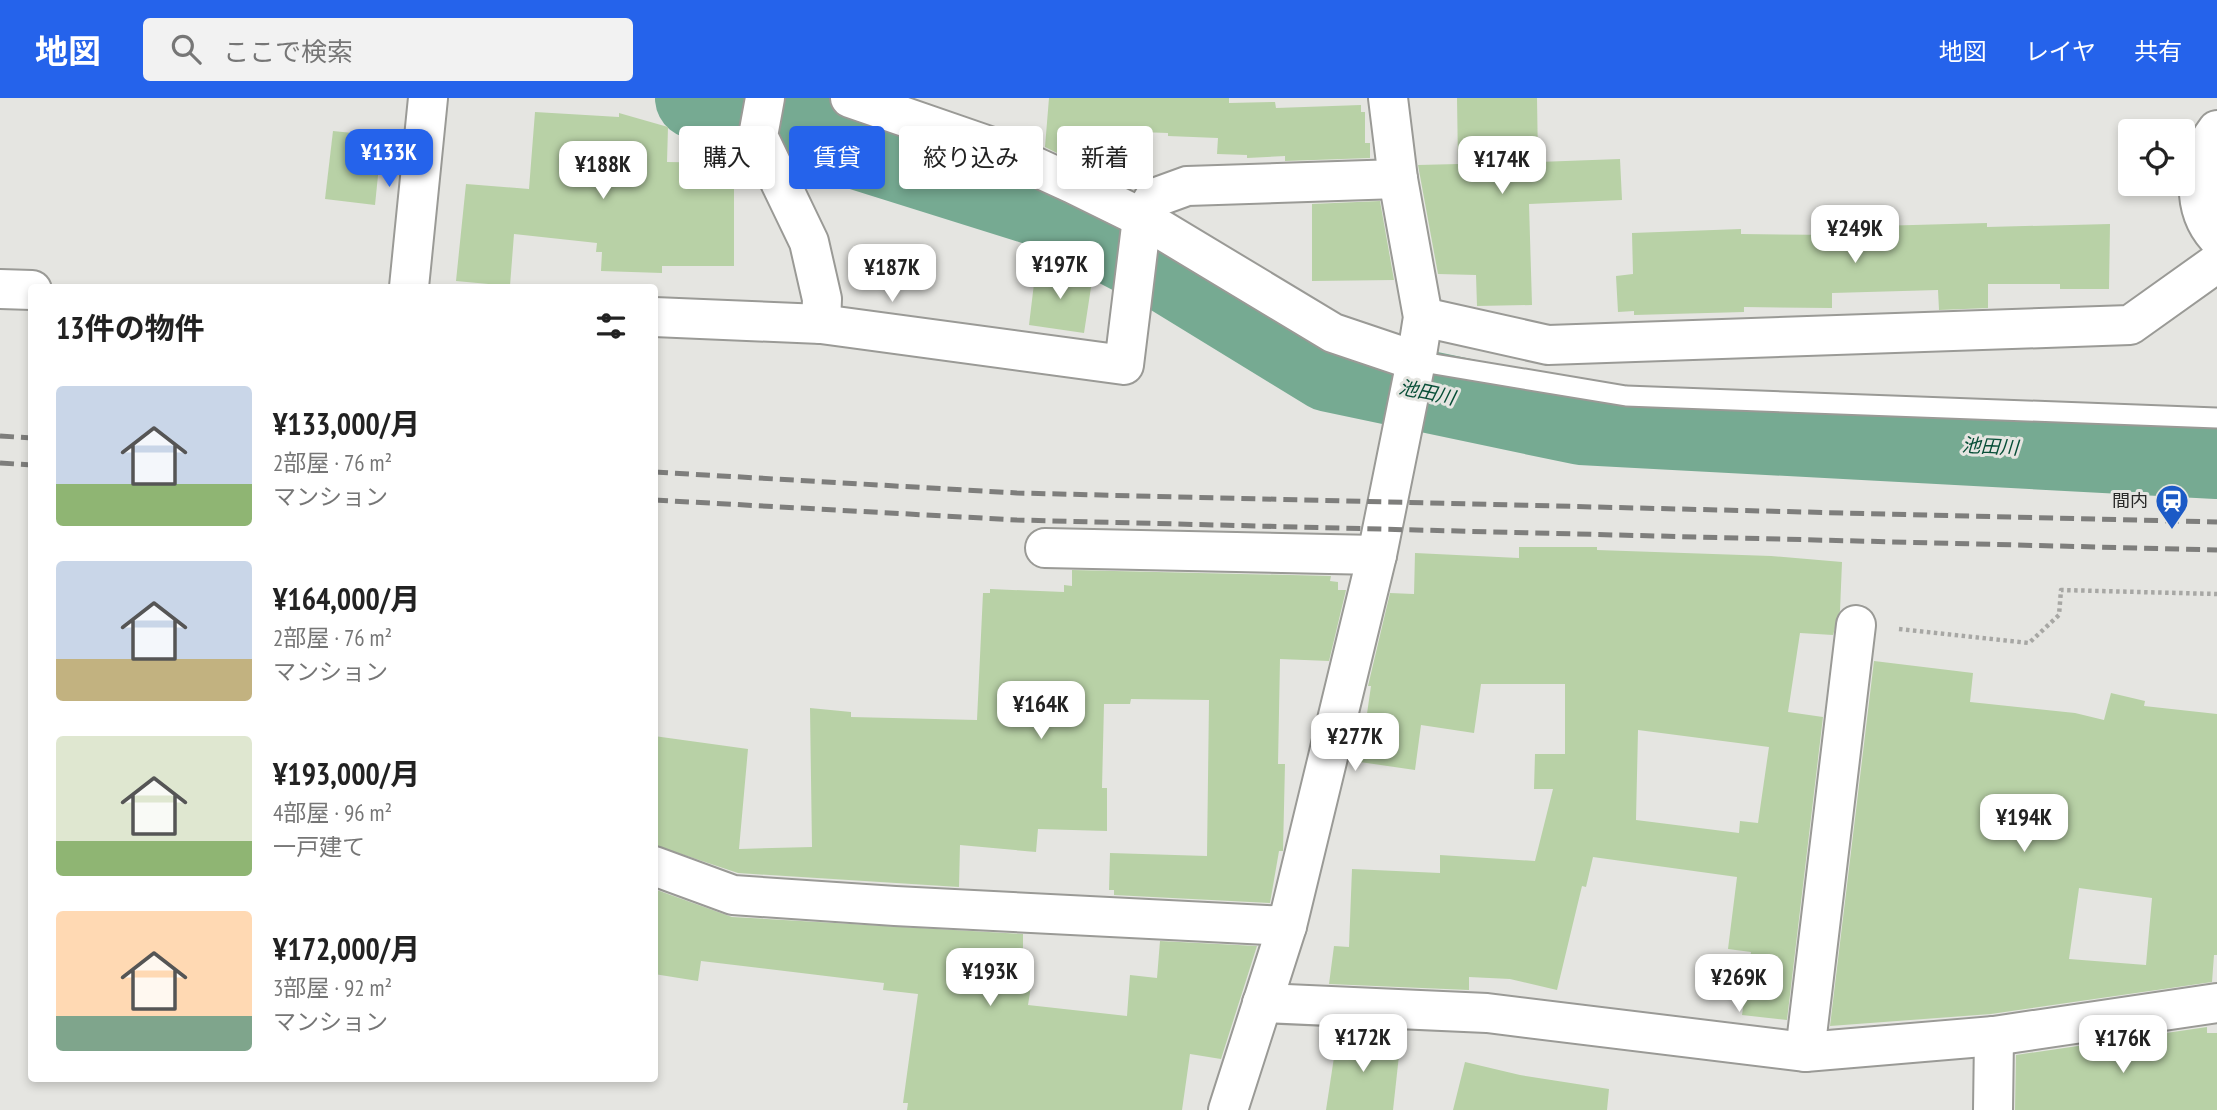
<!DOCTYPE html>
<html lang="ja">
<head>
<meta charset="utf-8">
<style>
	:root { --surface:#fff; --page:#f2f2f2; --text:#222; --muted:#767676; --accent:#2563eb }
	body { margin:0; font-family:"PT Sans Narrow","Noto Sans JP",sans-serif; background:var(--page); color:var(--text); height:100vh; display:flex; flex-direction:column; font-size:26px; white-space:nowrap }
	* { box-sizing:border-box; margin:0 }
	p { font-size:23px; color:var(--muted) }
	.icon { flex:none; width:38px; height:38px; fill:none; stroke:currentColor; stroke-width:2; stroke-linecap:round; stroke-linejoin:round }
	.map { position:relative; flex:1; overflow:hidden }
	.details { position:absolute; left:28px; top:186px; width:630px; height:798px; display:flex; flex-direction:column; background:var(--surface); border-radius:7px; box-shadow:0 4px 10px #0003 }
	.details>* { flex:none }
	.banner { position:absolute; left:679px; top:28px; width:665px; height:63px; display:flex; gap:14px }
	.buttons { position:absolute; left:2118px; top:21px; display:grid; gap:14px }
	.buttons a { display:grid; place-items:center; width:77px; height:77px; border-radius:7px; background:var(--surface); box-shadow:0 4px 10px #0003; font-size:35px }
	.price { position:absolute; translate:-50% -60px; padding:0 16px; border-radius:14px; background:#fff; color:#222; font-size:23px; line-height:46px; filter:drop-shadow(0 2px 4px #0008) }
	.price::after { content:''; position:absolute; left:50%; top:42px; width:21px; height:16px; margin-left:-10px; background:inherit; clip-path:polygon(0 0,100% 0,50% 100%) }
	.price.on { background:var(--accent); color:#fff }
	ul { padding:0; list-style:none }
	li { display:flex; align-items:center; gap:21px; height:175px; padding:0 28px }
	li span { display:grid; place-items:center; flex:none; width:196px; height:140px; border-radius:7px; color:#555 }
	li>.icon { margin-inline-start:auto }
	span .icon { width:84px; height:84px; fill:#fffc; stroke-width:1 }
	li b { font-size:30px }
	h2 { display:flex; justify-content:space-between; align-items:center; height:84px; padding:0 28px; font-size:30px }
	.tag { padding:0 24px; border-radius:7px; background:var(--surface); box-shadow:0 4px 10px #0003; font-size:24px; line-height:63px }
	.tag.on { background:var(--accent); color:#fff }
	header { display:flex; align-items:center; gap:42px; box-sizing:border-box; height:98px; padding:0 35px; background:var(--accent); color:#fff }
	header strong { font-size:33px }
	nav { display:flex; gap:38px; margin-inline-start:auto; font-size:24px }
	.search { width:490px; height:63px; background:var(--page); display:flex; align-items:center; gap:18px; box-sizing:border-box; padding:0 24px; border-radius:7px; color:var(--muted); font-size:26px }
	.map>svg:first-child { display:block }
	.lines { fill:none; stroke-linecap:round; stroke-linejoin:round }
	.river { stroke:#76aa92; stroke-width:82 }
	.building { fill:#b8d1a6; fill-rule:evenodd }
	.service-casing { stroke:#9a9a96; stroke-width:23 }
	.minor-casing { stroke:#9a9a96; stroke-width:42 }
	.path { stroke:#a7a7a4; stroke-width:4.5; stroke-dasharray:3.5 3.5; stroke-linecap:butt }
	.service { stroke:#fff; stroke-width:19 }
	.minor { stroke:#fff; stroke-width:38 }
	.rail { stroke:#7e7e7c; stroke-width:5; stroke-dasharray:14 7; stroke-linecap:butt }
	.labels { text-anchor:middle; stroke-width:6; stroke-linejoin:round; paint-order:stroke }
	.poi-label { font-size:18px; fill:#292928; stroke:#e5e5e1; text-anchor:end }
	.water-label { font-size:19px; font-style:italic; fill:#074e37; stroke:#e5e5e1 }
</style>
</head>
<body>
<header>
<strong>地図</strong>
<div class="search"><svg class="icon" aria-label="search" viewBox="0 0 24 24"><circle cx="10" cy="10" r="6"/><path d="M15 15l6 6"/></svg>ここで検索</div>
<nav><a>地図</a><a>レイヤ</a><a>共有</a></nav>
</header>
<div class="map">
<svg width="2217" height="1012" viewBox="0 0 2217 1012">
	<rect width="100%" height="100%" fill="#e5e5e1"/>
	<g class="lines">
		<polyline class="river" points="696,0 1038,107 1169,175 1329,273 1581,326 2217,360"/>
	</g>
	<g class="building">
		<polygon points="1049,0 1229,0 1229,5 1275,4 1276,10 1361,7 1361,14 1365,14 1365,45 1370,45 1370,60 1285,63 1285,58 1247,60 1247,57 1217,56 1218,40 1168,38 1168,35 1084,32 1083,58 1061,57 1045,49"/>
		<polygon points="1457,0 1537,0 1538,64 1620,61 1622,102 1529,106 1532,207 1477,208 1476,177 1438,176 1418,67 1458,66"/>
		<polygon points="535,14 619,19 619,15 668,29 667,64 734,65 734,168 662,168 662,175 601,173 602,154 596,154 597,145 514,136 510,188 456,183 466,86 529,91"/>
		<polygon points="333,33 382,38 375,107 325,101"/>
		<polygon points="1380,103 1394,182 1312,183 1312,106"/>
		<polygon points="1987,125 1987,129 2110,126 2109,191 2060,191 2060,186 1988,186 1988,210 1939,212 1938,192 1832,195 1832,210 1744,209 1744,214 1634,217 1634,213 1618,214 1616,178 1633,176 1632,135 1741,131 1741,136 1839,137 1839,129"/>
		<polygon points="1036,169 1077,175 1076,181 1092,183 1084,235 1029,227"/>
		<path d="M1519 449H1597V452L1771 458 1842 464 1840 513 1833 537 1800 535 1788 614 1823 619 1787 922 1742 917 1751 854 1728 851 1737 779 1593 759 1586 789 1582 788 1557 892 1510 881 1469 879V892L1329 886 1334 848 1349 849 1352 771 1440 775V757L1535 763 1553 691H1534L1535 656H1565V586H1481L1474 635 1421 627 1415 672 1360 664 1371 588H1368L1390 495 1414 496 1415 455 1519 460ZM1638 632 1769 649 1758 725 1740 723 1739 735 1636 722Z"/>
		<polygon points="1072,472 1331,478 1330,483 1338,484 1338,492 1346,492 1329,563 1280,561 1278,666 1285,666 1283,753 1279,753 1270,805 1114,797 1114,792 1109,792 1110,755 1207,758 1209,602 1131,601 1130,606 1104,606 1102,690 1107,690 1107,733 1038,731 1036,754 960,747 959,789 738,775 654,747 654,638 748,651 739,751 812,749 810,610 851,614 851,619 977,622 983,495 990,495 990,491 1064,494 1064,487 1072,488"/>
		<path d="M1874 563 1973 575 1970 604 2075 615 2104 622 2111 595 2145 603 2144 608 2217 616V857H2214L2212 884 1991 916 1830 928ZM2079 790 2152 800 2146 867 2069 861Z"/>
		<polygon points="654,791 732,819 1023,836 1023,865 1029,866 1026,887 1031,888 1028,907 1127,918 1130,877 1157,880 1160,843 1257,848 1221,961 1190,956 1182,1012 907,1012 908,1005 903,1005 918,896 883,892 884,885 701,863 698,883 654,876"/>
		<polygon points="2207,929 2207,935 2217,935 2217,1012 2015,1012 2016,957"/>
		<polygon points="1338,933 1400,948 1393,1012 1326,1012"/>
		<polygon points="1465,964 1520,977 1609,991 1607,1012 1453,1012"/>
	</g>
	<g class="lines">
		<defs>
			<polyline id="service" points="1416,263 1626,298 2217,320"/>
			<g id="minor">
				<polyline points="765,0 758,38 809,144 822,201 821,226"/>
				<polyline points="850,0 992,49 1073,86 1142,120 1333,235 1416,263"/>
				<path d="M2217 32C2194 62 2191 110 2217 139"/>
				<polyline points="409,189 428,0"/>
				<polyline points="0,191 32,192"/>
				<polyline points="654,219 821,226 1124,267 1142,120 1154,100 1187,88 1398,81"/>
				<polyline points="1423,219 1548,247 2130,227 2217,165"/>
				<polyline points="1045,450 1377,457"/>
				<polyline points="654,768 733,797 895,808 1287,828"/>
				<polyline points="1262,905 1487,915 1805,954 1994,938 2217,905"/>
				<polyline points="1805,954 1856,527"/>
				<polyline points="1228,1012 1287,828 1377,457 1416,263 1423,219 1398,81 1388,0"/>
				<polyline points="1993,1012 1994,938"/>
			</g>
		</defs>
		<use href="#service" class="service-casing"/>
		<use href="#minor" class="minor-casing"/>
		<polyline class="path" points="1899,531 2029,545 2059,517 2061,492 2217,496"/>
		<use href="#service" class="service"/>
		<use href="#minor" class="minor"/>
		<g class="rail">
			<polyline points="0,338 32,340"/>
			<polyline points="0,365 32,367"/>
			<polyline points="654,374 1017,395 2217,424"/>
			<polyline points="654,402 1017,422 2217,452"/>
		</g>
	</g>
	<defs>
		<symbol id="station-pin" viewBox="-11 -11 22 30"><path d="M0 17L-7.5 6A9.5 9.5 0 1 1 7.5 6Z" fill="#1c5ac6" stroke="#e5e5e1"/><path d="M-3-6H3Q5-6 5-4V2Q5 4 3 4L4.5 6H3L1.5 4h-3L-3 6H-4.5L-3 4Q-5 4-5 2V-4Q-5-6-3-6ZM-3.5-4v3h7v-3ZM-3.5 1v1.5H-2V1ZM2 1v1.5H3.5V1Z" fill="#fff"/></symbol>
	</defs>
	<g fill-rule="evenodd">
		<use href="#station-pin" x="2153" y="384" width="38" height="52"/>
	</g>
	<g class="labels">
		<g class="poi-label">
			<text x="2148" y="409">間内</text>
		</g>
		<g class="water-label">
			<text transform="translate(1427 294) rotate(12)" y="7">池田川</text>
			<text transform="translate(1990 348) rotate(3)" y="7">池田川</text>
		</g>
	</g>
</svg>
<div class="buttons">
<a><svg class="icon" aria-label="locate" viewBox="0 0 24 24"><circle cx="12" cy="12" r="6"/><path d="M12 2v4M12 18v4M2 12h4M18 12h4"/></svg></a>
</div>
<b class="price on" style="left:389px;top:91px">¥133K</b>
<b class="price" style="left:1502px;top:98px">¥174K</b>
<b class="price" style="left:603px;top:103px">¥188K</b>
<b class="price" style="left:1855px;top:167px">¥249K</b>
<b class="price" style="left:1060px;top:203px">¥197K</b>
<b class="price" style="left:892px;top:206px">¥187K</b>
<b class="price" style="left:1041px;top:643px">¥164K</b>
<b class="price" style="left:1355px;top:675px">¥277K</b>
<b class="price" style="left:2024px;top:756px">¥194K</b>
<b class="price" style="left:990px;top:910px">¥193K</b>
<b class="price" style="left:1739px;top:916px">¥269K</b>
<b class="price" style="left:1363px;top:976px">¥172K</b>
<b class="price" style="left:2123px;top:977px">¥176K</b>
<div class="banner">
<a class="tag">購入</a>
<a class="tag on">賃貸</a>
<a class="tag">絞り込み</a>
<a class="tag">新着</a>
</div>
<section class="details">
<h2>13件の物件<svg class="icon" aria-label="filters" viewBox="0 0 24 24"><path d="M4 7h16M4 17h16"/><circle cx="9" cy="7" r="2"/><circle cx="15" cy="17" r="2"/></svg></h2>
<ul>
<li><span style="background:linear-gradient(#c9d6e8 70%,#8fb573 0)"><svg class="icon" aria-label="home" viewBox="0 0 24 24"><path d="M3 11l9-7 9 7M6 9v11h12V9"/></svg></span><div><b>¥133,000/月</b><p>2部屋 · 76 m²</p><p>マンション</p></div></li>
<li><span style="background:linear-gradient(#c9d6e8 70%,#c2b280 0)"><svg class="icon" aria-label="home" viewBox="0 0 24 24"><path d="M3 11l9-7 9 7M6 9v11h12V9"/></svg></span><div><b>¥164,000/月</b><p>2部屋 · 76 m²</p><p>マンション</p></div></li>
<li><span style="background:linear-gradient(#dfe7d0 75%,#8fb573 0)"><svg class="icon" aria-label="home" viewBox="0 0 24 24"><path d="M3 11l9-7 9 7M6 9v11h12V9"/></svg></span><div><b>¥193,000/月</b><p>4部屋 · 96 m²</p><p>一戸建て</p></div></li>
<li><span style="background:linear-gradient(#ffd9b3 75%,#7fa58c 0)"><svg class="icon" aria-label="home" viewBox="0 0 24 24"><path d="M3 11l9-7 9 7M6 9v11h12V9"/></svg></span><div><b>¥172,000/月</b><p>3部屋 · 92 m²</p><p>マンション</p></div></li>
</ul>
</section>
</div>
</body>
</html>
